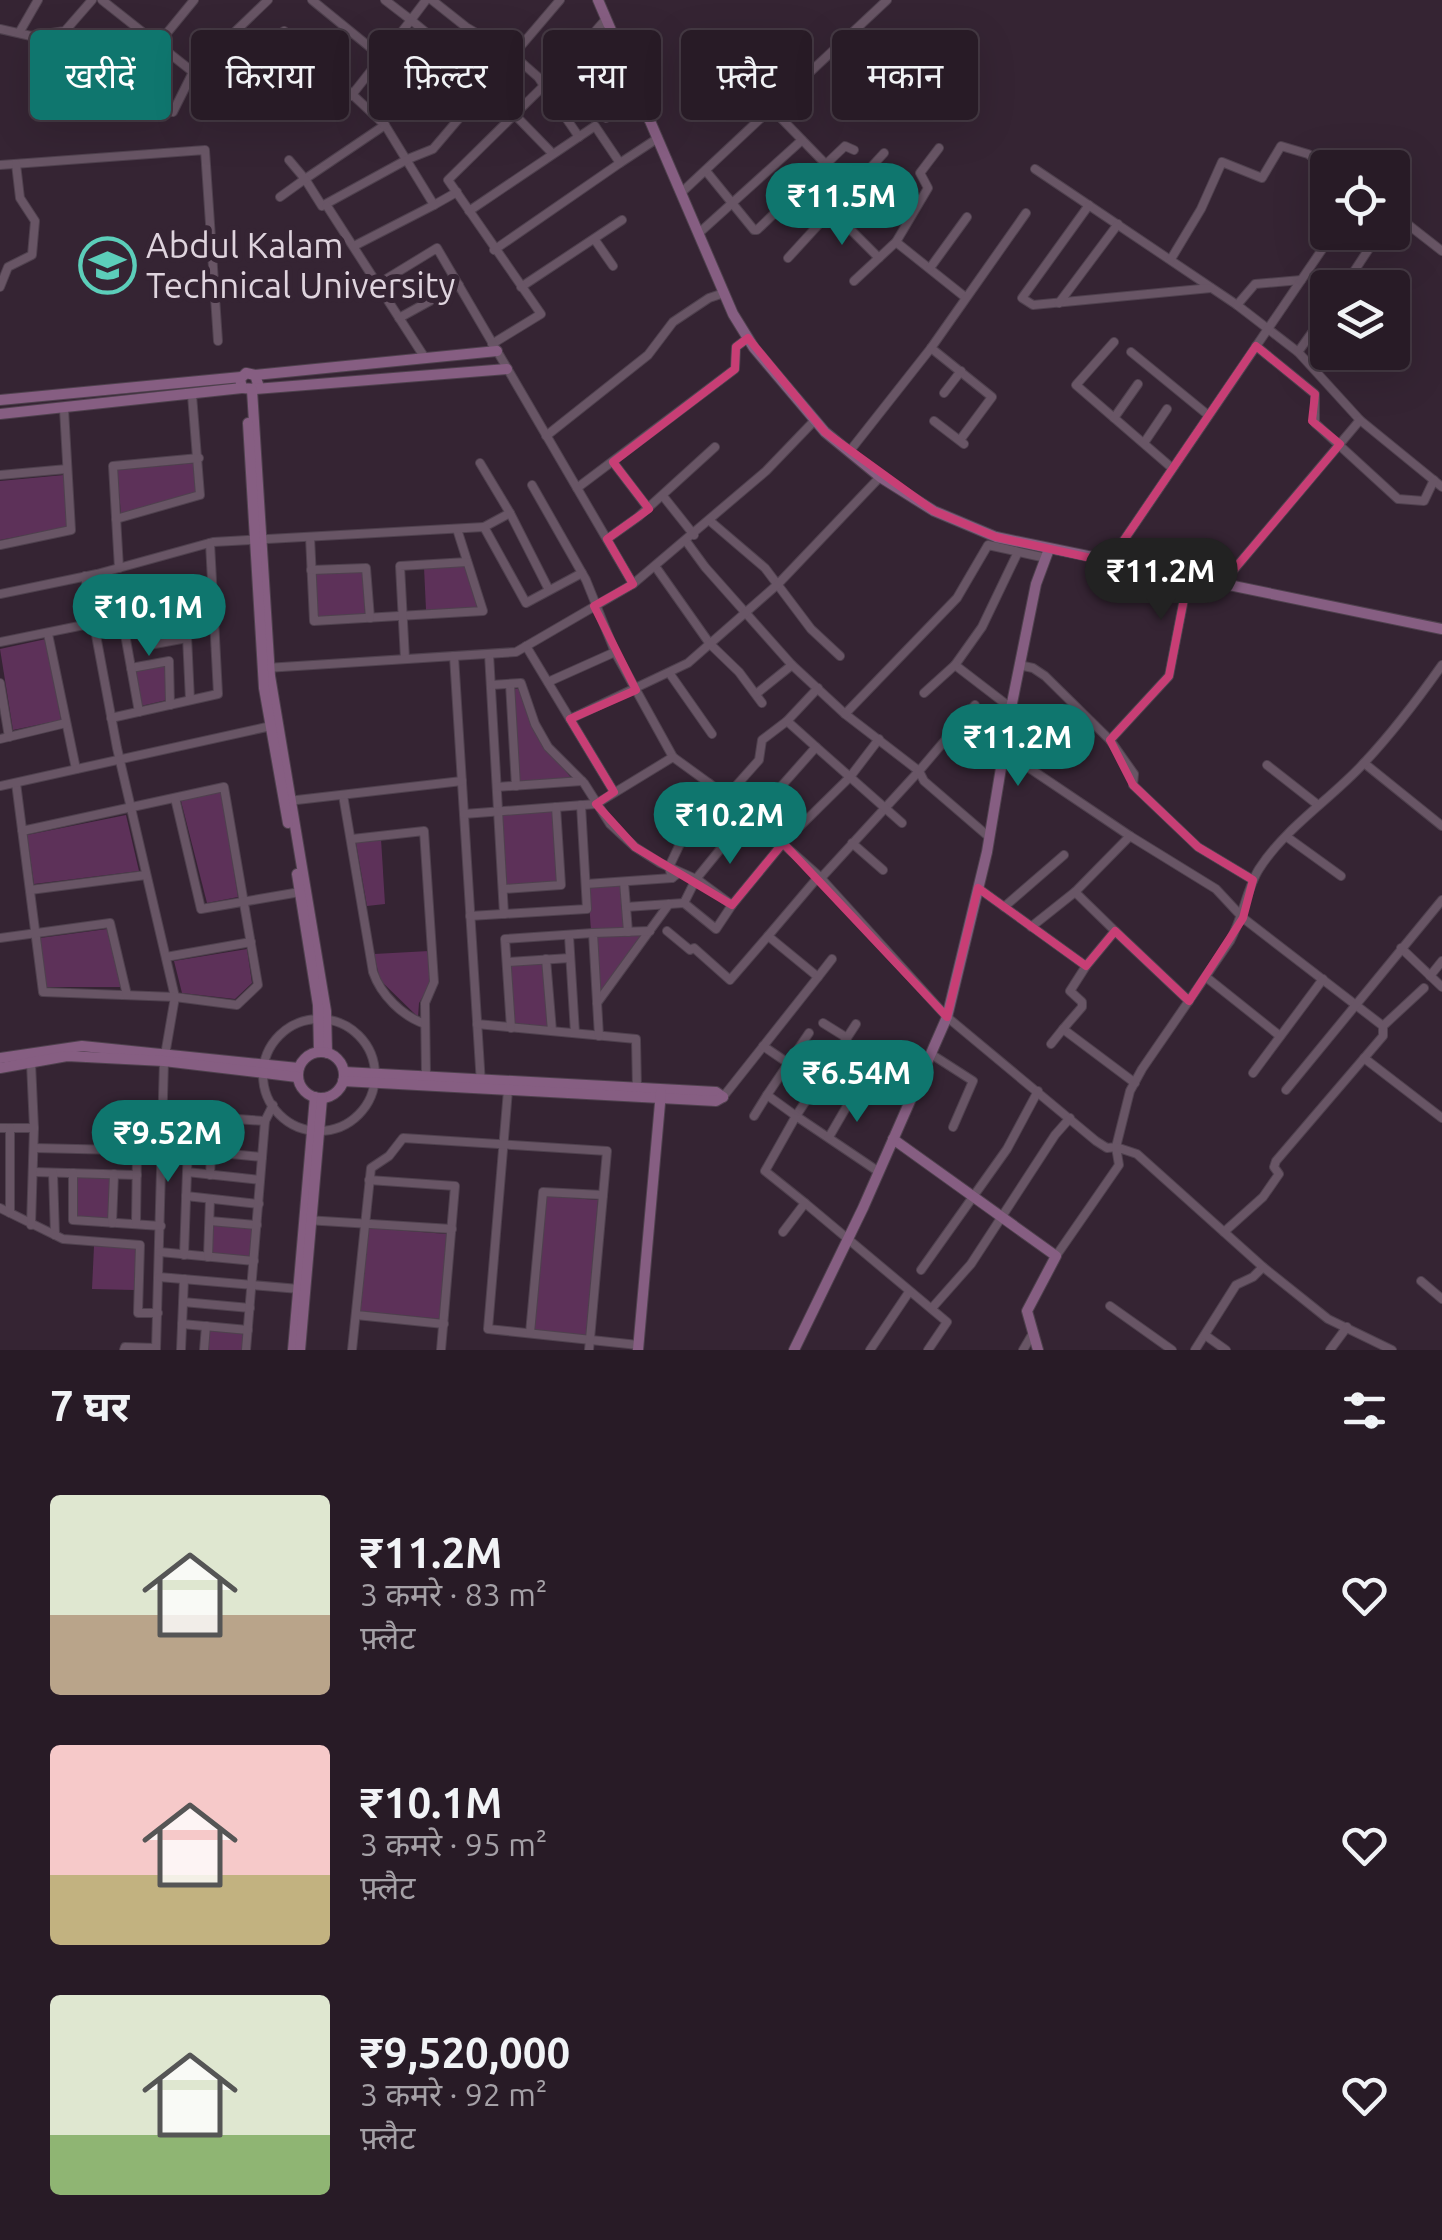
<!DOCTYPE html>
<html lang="hi">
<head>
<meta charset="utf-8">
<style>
	:root { --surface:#281b26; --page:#30242e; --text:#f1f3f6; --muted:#a5a1a7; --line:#443943; --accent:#0f766e }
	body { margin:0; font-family:Ubuntu,"Noto Sans Devanagari",sans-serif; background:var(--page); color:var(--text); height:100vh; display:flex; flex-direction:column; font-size:38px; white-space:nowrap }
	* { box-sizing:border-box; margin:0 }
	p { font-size:32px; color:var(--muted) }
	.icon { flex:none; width:55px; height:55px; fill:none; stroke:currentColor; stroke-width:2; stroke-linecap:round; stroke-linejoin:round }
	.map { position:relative; height:1350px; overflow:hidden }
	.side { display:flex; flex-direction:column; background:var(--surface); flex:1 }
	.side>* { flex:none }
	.hud { position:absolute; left:30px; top:30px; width:1382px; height:90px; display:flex; gap:20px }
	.tools { position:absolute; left:1310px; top:150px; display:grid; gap:20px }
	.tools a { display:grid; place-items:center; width:100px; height:100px; border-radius:10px; background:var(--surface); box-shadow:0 10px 40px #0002,0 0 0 2px var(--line); font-size:50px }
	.price { position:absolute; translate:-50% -85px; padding:0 22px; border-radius:35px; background:var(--accent); color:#fff; font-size:32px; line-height:65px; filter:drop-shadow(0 2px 5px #0008) }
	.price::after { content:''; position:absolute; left:50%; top:60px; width:30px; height:22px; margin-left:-15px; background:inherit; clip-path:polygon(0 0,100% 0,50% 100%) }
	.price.active { background:#222; color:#fff }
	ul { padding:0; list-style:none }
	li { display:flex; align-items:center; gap:30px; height:250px; padding:0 50px }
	li span { display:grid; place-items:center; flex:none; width:280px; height:200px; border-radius:10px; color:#555 }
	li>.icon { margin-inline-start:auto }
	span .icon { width:120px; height:120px; fill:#fffc; stroke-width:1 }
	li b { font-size:42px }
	h2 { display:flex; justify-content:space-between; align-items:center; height:120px; padding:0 50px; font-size:42px }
	.tag { padding:0 35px; border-radius:10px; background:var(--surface); box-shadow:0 10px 40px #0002,0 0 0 2px var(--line); font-size:35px; line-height:90px }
	.tag.active { background:var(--accent); color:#fff }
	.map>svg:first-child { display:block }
	.green { fill:#5d3159 }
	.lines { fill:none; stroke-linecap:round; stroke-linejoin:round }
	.street-casing { stroke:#4f414e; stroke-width:10 }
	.secondary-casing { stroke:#4f414e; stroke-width:12 }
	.street { stroke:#685565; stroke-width:8 }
	.secondary { stroke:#865e82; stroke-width:10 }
	.marked { fill:none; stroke:#c83e75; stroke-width:8; stroke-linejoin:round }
	.labels { text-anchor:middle; stroke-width:10; stroke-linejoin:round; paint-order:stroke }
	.poi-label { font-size:35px; fill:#dfd4de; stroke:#352433; text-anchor:start }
</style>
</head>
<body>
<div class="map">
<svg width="1442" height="1350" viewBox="0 0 1442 1350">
	<rect width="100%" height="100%" fill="#352433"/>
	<g class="green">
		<polygon points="195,463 196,492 121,514 117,470"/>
		<polygon points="64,475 67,527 0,540 0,481"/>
		<polygon points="465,566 477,607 426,610 424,567"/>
		<polygon points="363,570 365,614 317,617 314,573"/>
		<polygon points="182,600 184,635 151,642 144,611"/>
		<polygon points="46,639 61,720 13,730 0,649"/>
		<polygon points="166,664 167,700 141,706 135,671"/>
		<polygon points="514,689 520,689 536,734 572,779 519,782"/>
		<polygon points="221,791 238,897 207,903 181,801"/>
		<polygon points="553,811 558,882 507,885 502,815"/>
		<polygon points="126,815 139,871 34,884 27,835"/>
		<polygon points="381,839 385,904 367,906 356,843"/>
		<polygon points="622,885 625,929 591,931 588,887"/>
		<polygon points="107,929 121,987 46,987 40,938"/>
		<polygon points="642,934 600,995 596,937"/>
		<polygon points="247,949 252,983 235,999 182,993 174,961"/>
		<polygon points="429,951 431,983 419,1003 418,1017 380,980 374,954"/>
		<polygon points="544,963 548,1027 515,1024 511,965"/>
		<polygon points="75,1176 111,1177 109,1221 74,1218"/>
		<polygon points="546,1196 598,1200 586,1336 534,1330"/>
		<polygon points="211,1222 253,1227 250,1258 210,1255"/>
		<polygon points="369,1228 447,1234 441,1319 360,1311"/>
		<polygon points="94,1246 136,1248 134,1290 92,1289"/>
		<polygon points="208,1330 243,1332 242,1350 207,1350"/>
	</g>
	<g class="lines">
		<defs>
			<g id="street">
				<polyline points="102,0 193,72 268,0"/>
				<polyline points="312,0 458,119"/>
				<polyline points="385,0 411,20 426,0"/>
				<polyline points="432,0 466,27 513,55 538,77 579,137"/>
				<polyline points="0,29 31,36 65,31 92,0"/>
				<polyline points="284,31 385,125 434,205 457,192"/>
				<polyline points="19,33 38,0"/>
				<polyline points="158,44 194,0"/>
				<polyline points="570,60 607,117"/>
				<polyline points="351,96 411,20 488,83"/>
				<polyline points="773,110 850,189"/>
				<polyline points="173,112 193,72"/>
				<polyline points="515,115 553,154"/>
				<polyline points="606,118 639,93"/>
				<polyline points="385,125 305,179 322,206 408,159 433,149 560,0"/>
				<polyline points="620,163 658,138"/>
				<polyline points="0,165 205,150 218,341"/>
				<polyline points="1035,169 1237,305 1298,352 1360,420 1442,487"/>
				<polyline points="706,171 754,230 757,230 845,146 854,150"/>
				<polyline points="682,192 887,0"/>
				<polyline points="280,197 305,179 289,160"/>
				<polyline points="1089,205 1022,298 1033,305 1211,288"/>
				<polyline points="327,206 425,358"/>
				<polyline points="831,210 879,258"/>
				<polyline points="469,211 595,126 620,163 494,250"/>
				<polyline points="1392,212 1442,251"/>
				<polyline points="699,233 802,140"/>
				<polyline points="595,240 613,266"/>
				<polyline points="896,242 965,297"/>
				<polyline points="354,246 434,205"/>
				<polyline points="788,258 884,153"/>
				<polyline points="1171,259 1201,209 1222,162 1262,178 1281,146 1308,154 1329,168"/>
				<polyline points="930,268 967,217"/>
				<polyline points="854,281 896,242 928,188 920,173 939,148"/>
				<polyline points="0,287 8,267 32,255 35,221 20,198 16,164"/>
				<polyline points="521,287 622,220"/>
				<polyline points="1343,288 1380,232"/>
				<polyline points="1059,303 1118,224"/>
				<polyline points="1237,305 1255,284 1301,280"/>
				<polyline points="399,318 459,285"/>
				<polyline points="1114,342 1076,385 1172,468"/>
				<polyline points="492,344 541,314 448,180 570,60 606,19"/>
				<polyline points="1256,346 1315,394 1315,423 1398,499 1424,501 1434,480"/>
				<polyline points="931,348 992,397 960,440"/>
				<polyline points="1131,352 1208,415"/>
				<polyline points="1298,352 1328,310"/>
				<polyline points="944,393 961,371"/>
				<polyline points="1114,418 1138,384"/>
				<polyline points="934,421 964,444"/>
				<polyline points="546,436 648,355 673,322 709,298 724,293"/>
				<polyline points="1144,443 1167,409"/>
				<polyline points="849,452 931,348 1026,213"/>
				<polyline points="613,462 648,508"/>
				<polyline points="480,463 510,513 484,527"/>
				<polyline points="0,475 67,469"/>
				<polyline points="532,485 586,580 615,652 673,757"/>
				<polyline points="577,488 735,369 736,347 748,338"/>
				<polyline points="663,496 694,535"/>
				<polyline points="510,513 549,590"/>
				<polyline points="116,519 200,495 192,395"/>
				<polyline points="710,521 765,568 811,629 840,656"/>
				<polyline points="310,537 314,621 483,611 457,529"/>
				<polyline points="607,539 638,517 715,447"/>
				<polyline points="686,541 705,567 792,665"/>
				<polyline points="0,545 71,530 64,409"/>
				<polyline points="1018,552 982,627 955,665 1011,708 1039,715 1076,739"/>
				<polyline points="1109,562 1334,232"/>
				<polyline points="655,566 710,644 739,672 762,703"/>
				<polyline points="119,568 113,466 199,458"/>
				<polyline points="311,570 366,568 370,618"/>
				<polyline points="85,576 117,748 175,997 164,1061 156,1350"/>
				<polyline points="1188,578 1169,676 1110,740 1134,774 1133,785 1198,847 1253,880"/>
				<polyline points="633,584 766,471 815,420"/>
				<polyline points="1221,585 1360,420"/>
				<polyline points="0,594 97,574 213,542 484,527 526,603 582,573"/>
				<polyline points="185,594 190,700"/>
				<polyline points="139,607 149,645 187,638"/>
				<polyline points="48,634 76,769"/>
				<polyline points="0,642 94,623"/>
				<polyline points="526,646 614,792"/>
				<polyline points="489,654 504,914"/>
				<polyline points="454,656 481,1084"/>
				<polyline points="405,659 400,566 467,562"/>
				<polyline points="1019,665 1033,668 1045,676 1110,740"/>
				<polyline points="131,668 169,661 170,705"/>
				<polyline points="266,668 516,652 633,584 437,248 378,284"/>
				<polyline points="670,674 712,734"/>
				<polyline points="548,682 615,652"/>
				<polyline points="0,683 9,737"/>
				<polyline points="510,684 516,786"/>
				<polyline points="491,685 521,683 535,724 548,747 584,783 610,824 635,847 660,863 698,880 732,905 783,843 850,777 879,739"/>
				<polyline points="924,693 955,665"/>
				<polyline points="756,694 792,665 845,714 919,771 821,878"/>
				<polyline points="975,705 919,771 924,781 989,837"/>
				<polyline points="139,712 121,612 212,586"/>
				<polyline points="845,714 957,598 988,545 1046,558"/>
				<polyline points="111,718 218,694 210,543"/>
				<polyline points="570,719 688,663 778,584 880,477"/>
				<polyline points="787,721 816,747"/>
				<polyline points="0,739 66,723"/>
				<polyline points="1004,751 1130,836"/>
				<polyline points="1364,763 1442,826"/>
				<polyline points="1267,765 1318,805"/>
				<polyline points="16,783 43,992 175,997 237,1005 258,985 224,787 22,831"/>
				<polyline points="0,786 271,726"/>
				<polyline points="497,787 582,781"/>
				<path d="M343 795 373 972C381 995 402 1016 425 1024"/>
				<polyline points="727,796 759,760 762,740 787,721 818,688"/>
				<polyline points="175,798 201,909 300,892"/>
				<polyline points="288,801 462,781"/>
				<polyline points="464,814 596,804 673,757 739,805 819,876 768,936 818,977 723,1097"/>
				<polyline points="754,817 816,747 902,823"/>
				<polyline points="1287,837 1341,876"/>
				<polyline points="352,839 424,831 434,982 425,1003 426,1076"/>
				<polyline points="852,843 883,870"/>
				<path d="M819 876 947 1017 1096 1141 1107 1148 1116 1147 1130 1091 1142 1069 1230 941C1243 917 1247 888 1259 869 1286 827 1331 799 1364 763 1392 733 1418 699 1442 665"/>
				<polyline points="672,878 669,867 709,783"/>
				<polyline points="624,882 628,932"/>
				<polyline points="586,884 672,878 676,875"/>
				<polyline points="978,888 1086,966 1115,931 1189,1001"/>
				<polyline points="503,889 561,885 556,807"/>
				<polyline points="30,890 146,875"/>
				<polyline points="1075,892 1130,836 1216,889 1243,918 1383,1026 1383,1036 1276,1161 1274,1167 1279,1174 1263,1197 1224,1232"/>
				<polyline points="684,903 696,879 749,814"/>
				<polyline points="626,907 684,903 716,929 732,905"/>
				<polyline points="1004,907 1064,855"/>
				<polyline points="470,916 587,909 581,805"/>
				<polyline points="1031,927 1075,892 1115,931"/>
				<polyline points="667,931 690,950 694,948 730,980 768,936"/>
				<polyline points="569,936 575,1033"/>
				<polyline points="0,938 110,923 127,995"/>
				<polyline points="1401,948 1442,987"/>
				<polyline points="166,957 251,942"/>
				<polyline points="546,959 552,1031"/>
				<polyline points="507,962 570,958"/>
				<polyline points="1086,966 1070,991 1082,1002 1082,1007 1063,1029 1135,1083"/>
				<polyline points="1430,976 1442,961"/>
				<polyline points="818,977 832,959"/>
				<polyline points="1206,977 1280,1036"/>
				<polyline points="597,1003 669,904"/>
				<circle cx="319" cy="1075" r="56"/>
				<polyline points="823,1023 847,1038"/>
				<polyline points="477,1024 636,1039 637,1090"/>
				<polyline points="856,1024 796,1116 879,1172"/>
				<polyline points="1383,1026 1424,988"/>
				<polyline points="511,1028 505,939 593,933"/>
				<polyline points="599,1036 593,933 650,931"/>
				<polyline points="1051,1044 1063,1029"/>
				<polyline points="763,1046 788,1063"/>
				<polyline points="931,1054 973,1081 953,1127"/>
				<polyline points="1364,1058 1442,1118"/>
				<polyline points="1253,1073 1323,979"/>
				<polyline points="508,1090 488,1329 638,1345"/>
				<polyline points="1286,1090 1442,900"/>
				<polyline points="165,1114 265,1121"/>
				<polyline points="754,1116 767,1095"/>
				<polyline points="0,1128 34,1128"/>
				<polyline points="829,1137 854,1094"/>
				<polyline points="34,1148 163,1151"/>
				<polyline points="211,1152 262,1157"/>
				<polyline points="34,1172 137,1175"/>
				<polyline points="187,1172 260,1180"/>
				<polyline points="53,1173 55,1235"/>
				<polyline points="73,1173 73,1220 161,1226"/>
				<polyline points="210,1175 213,1117"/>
				<polyline points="369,1180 455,1186 441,1350"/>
				<polyline points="186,1196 259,1204"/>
				<polyline points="805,1203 947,1322 928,1350"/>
				<polyline points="0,1208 63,1239 140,1245 138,1313 158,1313"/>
				<polyline points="10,1213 10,1128"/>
				<polyline points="306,1220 452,1229"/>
				<polyline points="210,1221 257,1225"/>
				<polyline points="112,1223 114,1174"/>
				<polyline points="136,1224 137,1151"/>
				<polyline points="31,1225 34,1128 31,1063"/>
				<polyline points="783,1232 805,1203 765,1171 796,1116 767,1095 809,1033"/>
				<polyline points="160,1252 254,1261"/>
				<polyline points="184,1255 189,1116"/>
				<polyline points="1056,1256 1119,1165 1116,1147 1137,1154 1263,1267 1253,1277 1236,1285 1195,1350"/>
				<polyline points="208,1257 210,1199"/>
				<polyline points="1263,1267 1328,1319 1392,1350"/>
				<polyline points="921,1270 1007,1149 1038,1091"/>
				<polyline points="159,1277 299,1289"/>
				<polyline points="1421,1281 1442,1299"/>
				<polyline points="183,1302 250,1308"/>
				<polyline points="1110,1306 1172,1350"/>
				<polyline points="932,1308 971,1264 1055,1135 1070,1118"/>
				<polyline points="356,1315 444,1324"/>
				<polyline points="182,1324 248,1330"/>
				<polyline points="530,1333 543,1192 603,1195"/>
				<polyline points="1205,1335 1226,1350"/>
				<polyline points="124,1350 125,1347 156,1348"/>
				<polyline points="181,1350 184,1279"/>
				<polyline points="204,1350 206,1326"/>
				<polyline points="246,1350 265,1121 273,1105"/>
				<polyline points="352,1350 371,1168 389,1156 403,1138 607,1151 589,1350"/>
				<polyline points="870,1350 909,1292"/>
				<polyline points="1023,1350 1033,1333"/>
				<polyline points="1330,1350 1347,1327"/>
			</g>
			<g id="secondary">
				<polyline points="598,0 733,314 754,348 825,432 880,477 934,511 996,537 1442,629"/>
				<polyline points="255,375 258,384 255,389 242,388 240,379 246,373 255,375 497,351"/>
				<polyline points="255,389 507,369"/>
				<polyline points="252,390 270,676 326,1011 327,1053"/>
				<polyline points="0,400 241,377"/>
				<polyline points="0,414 242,388"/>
				<polyline points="248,423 264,688 288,823"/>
				<polyline points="297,874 318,1005 319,1052"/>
				<circle cx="321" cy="1075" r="23"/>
				<polyline points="0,1058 82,1046 298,1068"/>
				<polyline points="0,1068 67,1056 164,1061 297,1077"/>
				<polyline points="344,1072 716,1092 723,1097"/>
				<polyline points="343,1081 716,1101 723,1097"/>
				<polyline points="893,1139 1056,1256 1027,1311 1038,1350"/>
				<polyline points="293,1350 315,1097"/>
				<polyline points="300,1350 322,1098"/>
				<polyline points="638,1350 661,1092"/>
				<polyline points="794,1350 863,1208 947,1017 987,852 1011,708 1036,584 1049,549"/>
			</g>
		</defs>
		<use href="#street" class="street-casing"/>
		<use href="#secondary" class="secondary-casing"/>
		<use href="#street" class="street"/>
		<use href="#secondary" class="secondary"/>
	</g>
	<path class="marked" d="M748 338 825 432 934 511 996 537 1109 562 1256 346 1315 394 1312 421 1340 444 1221 585 1188 578 1169 676 1110 740 1133 785 1198 847 1253 880 1243 918 1189 1001 1115 931 1086 966 978 888 947 1017 783 843 732 905 635 847 596 804 614 792 570 719 636 690 594 606 633 584 607 539 649 509 613 462 735 369 736 347Z"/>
	<defs>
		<symbol id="university-ring" viewBox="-11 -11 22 22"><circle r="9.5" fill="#352433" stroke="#5cceba" stroke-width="1.5"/><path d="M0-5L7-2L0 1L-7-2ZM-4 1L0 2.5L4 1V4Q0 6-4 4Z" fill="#5cceba"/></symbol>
	</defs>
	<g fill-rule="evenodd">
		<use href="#university-ring" x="76" y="234" width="63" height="63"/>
	</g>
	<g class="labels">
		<g class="poi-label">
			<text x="146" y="258">Abdul Kalam<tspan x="146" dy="40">Technical University</tspan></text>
		</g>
	</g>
</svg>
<div class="tools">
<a><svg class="icon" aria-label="locate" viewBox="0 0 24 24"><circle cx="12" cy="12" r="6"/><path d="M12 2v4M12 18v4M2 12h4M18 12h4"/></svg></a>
<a><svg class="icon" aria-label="layers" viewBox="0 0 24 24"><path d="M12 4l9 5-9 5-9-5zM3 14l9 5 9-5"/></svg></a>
</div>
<b class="price" style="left:842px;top:248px">₹11.5M</b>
<b class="price active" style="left:1161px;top:623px">₹11.2M</b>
<b class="price" style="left:149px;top:659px">₹10.1M</b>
<b class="price" style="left:1018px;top:789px">₹11.2M</b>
<b class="price" style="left:730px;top:867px">₹10.2M</b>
<b class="price" style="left:857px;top:1125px">₹6.54M</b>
<b class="price" style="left:168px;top:1185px">₹9.52M</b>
<div class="hud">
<a class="tag active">खरीदें</a>
<a class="tag">किराया</a>
<a class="tag">फ़िल्टर</a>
<a class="tag">नया</a>
<a class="tag">फ़्लैट</a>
<a class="tag">मकान</a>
</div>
</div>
<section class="side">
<h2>7 घर<svg class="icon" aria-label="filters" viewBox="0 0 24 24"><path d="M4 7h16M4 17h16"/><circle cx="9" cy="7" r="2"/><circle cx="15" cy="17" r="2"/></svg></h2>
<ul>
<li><span style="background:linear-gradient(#dfe7d0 60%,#b9a48a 0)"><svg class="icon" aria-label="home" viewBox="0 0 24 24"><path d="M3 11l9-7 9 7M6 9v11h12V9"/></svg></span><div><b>₹11.2M</b><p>3 कमरे · 83 m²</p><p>फ़्लैट</p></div><svg class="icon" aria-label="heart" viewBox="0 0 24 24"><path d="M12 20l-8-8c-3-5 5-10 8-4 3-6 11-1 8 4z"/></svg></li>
<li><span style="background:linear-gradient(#f6c9c9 65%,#c2b280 0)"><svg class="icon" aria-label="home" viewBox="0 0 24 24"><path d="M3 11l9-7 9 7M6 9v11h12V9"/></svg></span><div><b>₹10.1M</b><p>3 कमरे · 95 m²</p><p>फ़्लैट</p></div><svg class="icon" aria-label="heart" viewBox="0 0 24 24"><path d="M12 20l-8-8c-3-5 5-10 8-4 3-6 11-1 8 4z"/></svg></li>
<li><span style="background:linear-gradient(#dfe7d0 70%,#8fb573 0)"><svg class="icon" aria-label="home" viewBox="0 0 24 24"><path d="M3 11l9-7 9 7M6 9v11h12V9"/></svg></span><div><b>₹9,520,000</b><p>3 कमरे · 92 m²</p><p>फ़्लैट</p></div><svg class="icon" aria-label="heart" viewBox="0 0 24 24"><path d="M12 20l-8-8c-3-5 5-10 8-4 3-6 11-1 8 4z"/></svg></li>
</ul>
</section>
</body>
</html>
